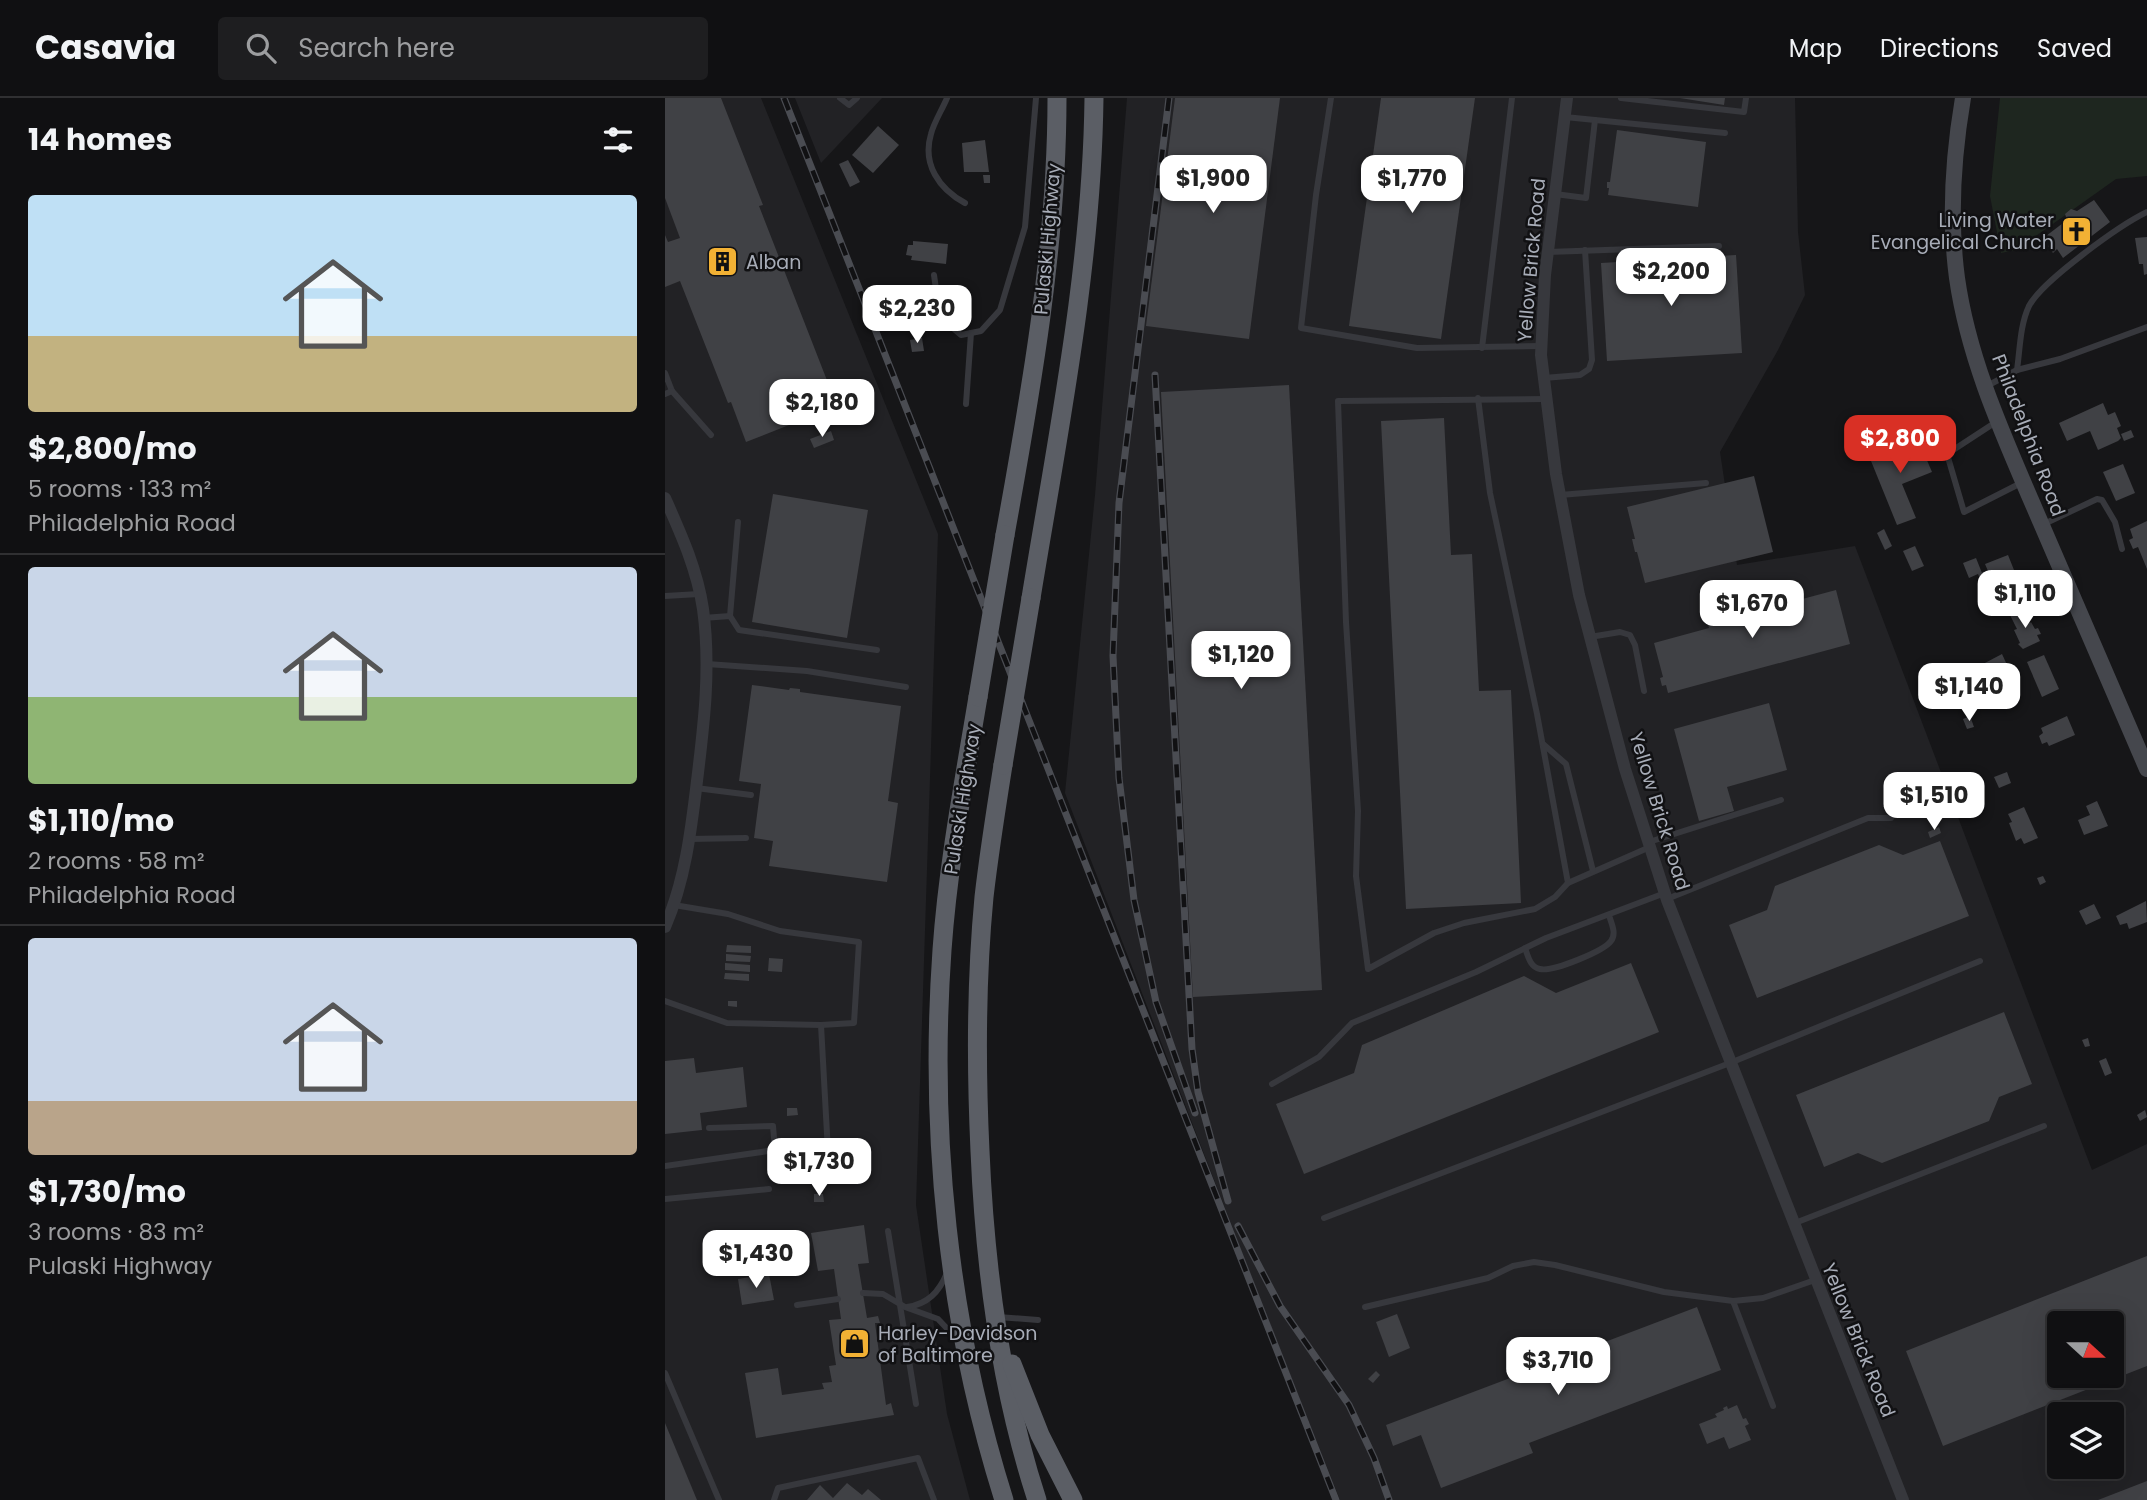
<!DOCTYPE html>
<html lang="en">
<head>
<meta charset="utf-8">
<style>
	:root { --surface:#101012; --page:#1e1e20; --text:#f1f3f6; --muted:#9c9d9f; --line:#303032; --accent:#d93025 }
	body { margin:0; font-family:Poppins,sans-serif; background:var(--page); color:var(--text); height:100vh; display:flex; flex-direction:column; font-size:26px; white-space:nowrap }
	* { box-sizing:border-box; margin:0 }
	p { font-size:23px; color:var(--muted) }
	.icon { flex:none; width:38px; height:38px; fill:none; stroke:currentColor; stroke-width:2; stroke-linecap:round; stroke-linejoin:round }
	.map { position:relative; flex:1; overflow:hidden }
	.drawer { display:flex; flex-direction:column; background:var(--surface); width:665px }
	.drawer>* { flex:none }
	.needle { width:46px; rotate:111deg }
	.fabs { position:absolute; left:1382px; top:1213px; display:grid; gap:14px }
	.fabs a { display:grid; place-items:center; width:77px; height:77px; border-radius:7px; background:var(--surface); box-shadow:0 7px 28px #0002,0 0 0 2px var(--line); font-size:35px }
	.price { position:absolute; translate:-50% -60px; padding:0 16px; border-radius:14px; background:#fff; color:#222; font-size:23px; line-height:46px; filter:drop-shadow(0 2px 4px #0008) }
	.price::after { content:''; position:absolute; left:50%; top:42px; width:21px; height:16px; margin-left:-10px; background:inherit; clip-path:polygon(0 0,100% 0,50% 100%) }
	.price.active { background:var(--accent); color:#fff }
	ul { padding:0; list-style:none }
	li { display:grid; align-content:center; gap:14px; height:371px; padding:0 28px }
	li+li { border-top:2px solid var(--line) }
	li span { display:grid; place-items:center; height:217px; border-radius:7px; color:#555 }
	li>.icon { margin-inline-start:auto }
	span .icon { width:126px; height:126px; fill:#fffc; stroke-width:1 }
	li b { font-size:30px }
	h2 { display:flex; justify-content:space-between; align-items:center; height:84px; padding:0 28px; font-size:30px }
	header { display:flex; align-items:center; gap:42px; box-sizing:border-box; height:98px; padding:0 35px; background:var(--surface); border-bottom:2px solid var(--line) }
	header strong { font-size:33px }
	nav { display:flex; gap:38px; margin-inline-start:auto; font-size:24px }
	.search { width:490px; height:63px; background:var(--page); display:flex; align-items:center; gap:18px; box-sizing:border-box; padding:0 24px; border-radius:7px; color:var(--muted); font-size:26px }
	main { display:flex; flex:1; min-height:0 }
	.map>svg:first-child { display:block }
	.built { fill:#222225; fill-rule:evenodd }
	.green { fill:#1e261f }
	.building { fill:#404145; fill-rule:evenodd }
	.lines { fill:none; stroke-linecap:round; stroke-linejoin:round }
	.service { stroke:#37383d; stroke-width:6 }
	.minor { stroke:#37383d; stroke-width:12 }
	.secondary { stroke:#45474d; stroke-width:16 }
	.trunk { stroke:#5b5e65; stroke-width:19 }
	.rail-casing { stroke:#4a4c52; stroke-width:7 }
	.rail { stroke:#111113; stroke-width:4.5; stroke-dasharray:13; stroke-linecap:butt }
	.trunk-bridge { stroke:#5b5e65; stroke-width:19 }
	.labels { text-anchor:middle; stroke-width:5; stroke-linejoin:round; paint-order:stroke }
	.poi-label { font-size:19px; fill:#a8adb8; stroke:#111113; text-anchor:start }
	.street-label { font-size:19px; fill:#a8adb8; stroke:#111113 }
</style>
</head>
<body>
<header>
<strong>Casavia</strong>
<div class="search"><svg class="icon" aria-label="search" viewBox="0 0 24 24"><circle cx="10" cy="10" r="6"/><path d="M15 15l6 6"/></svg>Search here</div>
<nav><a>Map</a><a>Directions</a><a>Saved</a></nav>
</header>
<main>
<section class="drawer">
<h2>14 homes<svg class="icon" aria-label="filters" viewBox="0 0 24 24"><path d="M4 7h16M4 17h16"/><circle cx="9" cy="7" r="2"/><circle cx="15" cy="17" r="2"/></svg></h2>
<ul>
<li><span style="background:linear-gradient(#bfe0f5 65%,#c2b280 0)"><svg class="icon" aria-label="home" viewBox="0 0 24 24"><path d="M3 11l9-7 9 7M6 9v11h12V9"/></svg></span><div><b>$2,800/mo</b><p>5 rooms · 133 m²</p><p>Philadelphia Road</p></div></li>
<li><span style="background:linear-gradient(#c9d6e8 60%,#8fb573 0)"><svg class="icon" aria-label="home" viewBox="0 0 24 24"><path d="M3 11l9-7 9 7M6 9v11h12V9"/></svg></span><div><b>$1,110/mo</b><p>2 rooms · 58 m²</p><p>Philadelphia Road</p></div></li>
<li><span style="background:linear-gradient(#c9d6e8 75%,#b9a48a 0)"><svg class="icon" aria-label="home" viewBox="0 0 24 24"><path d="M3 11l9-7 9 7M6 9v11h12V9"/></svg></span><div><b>$1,730/mo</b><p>3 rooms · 83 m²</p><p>Pulaski Highway</p></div></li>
</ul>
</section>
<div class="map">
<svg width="1482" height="1402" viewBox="0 0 1482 1402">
	<rect width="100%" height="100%" fill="#161618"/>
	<g class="built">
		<polygon points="0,0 96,0 273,436 251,1107 282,1316 305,1402 0,1402"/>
		<polygon points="130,0 217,0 156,65"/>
		<path d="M462 0H1130L1133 134 1140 197 1113 252 1055 354 1072 467 1190 448 1427 1072 1482 1046V1402H675L593 1196 400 695 430 397ZM1395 1225H1447V1278H1395ZM1395 1316H1447V1368H1395Z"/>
	</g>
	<polygon class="green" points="1335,0 1482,0 1482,78 1451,81 1351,152 1336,155 1325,98"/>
	<g class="building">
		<polygon points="0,0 56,0 98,107 94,108 172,308 81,344 66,304 63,305 15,183 0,189 0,137 3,144 15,140 0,100"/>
		<polygon points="510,0 615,0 584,241 481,228"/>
		<polygon points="716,0 810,0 776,241 684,228"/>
		<polygon points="1015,0 1060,0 1059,7"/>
		<polygon points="213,28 234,47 208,75 187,57"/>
		<polygon points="952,32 1041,44 1033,109 943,97 944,90 942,90 942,84 945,84"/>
		<polygon points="320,42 324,74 299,74 297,45"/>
		<polygon points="183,62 195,84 185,89 174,66"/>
		<polygon points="318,77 325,77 325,85 319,85"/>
		<polygon points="1429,102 1445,124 1398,160 1392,151 1388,155 1383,148 1387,145 1381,138 1402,122 1400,116 1406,111 1412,113"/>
		<polygon points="1482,139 1482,176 1479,177 1478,166 1474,166 1470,140"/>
		<polygon points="248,143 283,146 281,166 246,162 247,158 241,157 243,147 248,147"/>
		<polygon points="1071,157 1077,255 942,263 936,165"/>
		<polygon points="257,240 259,253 247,254 245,242"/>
		<polygon points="624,287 657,892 528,899 496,294"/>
		<polygon points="1438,305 1443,317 1450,314 1456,328 1452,330 1456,340 1453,343 1433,352 1425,333 1402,343 1394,325"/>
		<polygon points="779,320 786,457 807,456 814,593 846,592 856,805 741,811 716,323"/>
		<polygon points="1466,332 1469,339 1459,343 1456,336"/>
		<polygon points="166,333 169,342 149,350 145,341"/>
		<polygon points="1252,339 1267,374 1237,386 1251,420 1232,427 1204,358"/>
		<polygon points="1458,366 1470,395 1451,403 1438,374"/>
		<polygon points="1089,378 1108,454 980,485 972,454 970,454 967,441 970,441 962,409"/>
		<polygon points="108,396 203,412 182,540 87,524"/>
		<polygon points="1482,423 1482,471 1473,449 1468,451 1464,442 1468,440 1465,431"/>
		<polygon points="1219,431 1227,448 1220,452 1212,435"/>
		<polygon points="1250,448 1259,468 1247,473 1238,453"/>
		<polygon points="1343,457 1355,487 1323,500 1313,476 1304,480 1298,465 1311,460 1317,475 1323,473 1320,466"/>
		<polygon points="1171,492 1185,546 1003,595 1001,587 997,588 995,580 998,579 989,545 1044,530 1041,520 1049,518 1046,509 1078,500 1081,511 1095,508 1096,512"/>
		<polygon points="1358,510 1365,525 1366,524 1370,531 1373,530 1376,536 1372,537 1375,543 1358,551 1353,546 1355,545 1349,532 1352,531 1345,517"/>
		<polygon points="1337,556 1343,569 1324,577 1318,566"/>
		<polygon points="1379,557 1394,591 1377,599 1362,564"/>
		<polygon points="87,587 124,592 125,590 135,591 135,594 236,608 223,703 233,705 222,784 104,768 108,743 89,740 96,686 74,683"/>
		<polygon points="1104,605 1122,672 1062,689 1069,713 1034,723 1009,631"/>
		<polygon points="1305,618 1309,629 1302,631 1298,621"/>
		<polygon points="1402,618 1410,637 1384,648 1382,644 1377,646 1374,638 1378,635 1376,630"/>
		<polygon points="1342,674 1346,685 1334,690 1329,679"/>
		<polygon points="1432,703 1443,728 1419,737 1413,722 1425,717 1421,708"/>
		<polygon points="1359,709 1373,740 1359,746 1356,740 1351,743 1344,725 1347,724 1343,716"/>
		<polygon points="1274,729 1276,735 1265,740 1263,734"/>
		<polygon points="1275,743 1304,818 1092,900 1064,827 1102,812 1110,788 1214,747 1238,757"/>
		<polygon points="1378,778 1381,784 1375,787 1372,780"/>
		<polygon points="1481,803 1482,824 1464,831 1462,825 1455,827 1451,818"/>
		<polygon points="1429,806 1436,820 1421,827 1414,813"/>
		<polygon points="62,847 86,848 86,855 61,854"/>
		<polygon points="61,856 86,858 85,864 61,863"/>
		<polygon points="104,860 118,861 117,874 103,873"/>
		<polygon points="60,865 85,867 85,874 60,872"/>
		<polygon points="966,865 994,934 639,1076 611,1006 689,975 697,947 859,878 891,895"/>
		<polygon points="60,875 84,876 84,883 59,881"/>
		<polygon points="63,903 72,903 72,909 63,908"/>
		<polygon points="1339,914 1367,986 1334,999 1324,1023 1217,1065 1193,1055 1159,1069 1131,997"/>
		<polygon points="1423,940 1425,948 1420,949 1417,942"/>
		<polygon points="29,960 31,975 78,969 82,1009 35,1015 37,1032 0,1036 0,963"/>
		<polygon points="1441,960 1447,975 1440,978 1434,963"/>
		<polygon points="122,1010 132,1010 133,1017 122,1018"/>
		<polygon points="1480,1012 1482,1019 1475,1023 1472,1017"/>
		<polygon points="149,1096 158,1096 159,1104 149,1104"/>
		<polygon points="199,1127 204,1165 193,1166 202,1220 213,1218 215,1225 210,1225 221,1307 226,1305 229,1317 91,1340 80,1275 113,1270 117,1297 159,1291 157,1285 167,1284 164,1268 171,1267 164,1222 176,1221 169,1171 153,1173 146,1135"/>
		<path d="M1482 1158V1268L1278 1348 1241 1253ZM1395 1225H1447V1278H1395Z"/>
		<polygon points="104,1176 109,1202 77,1207 73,1181"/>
		<polygon points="1032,1209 1056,1272 864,1345 868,1355 776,1390 756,1337 728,1348 721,1327"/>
		<polygon points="732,1216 745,1250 724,1259 711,1224"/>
		<polygon points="711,1273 715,1277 708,1285 703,1281"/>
		<polygon points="1072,1307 1078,1321 1081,1320 1084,1326 1080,1328 1086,1342 1064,1351 1059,1339 1042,1346 1034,1326 1052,1319 1050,1316 1059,1312 1058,1310 1062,1308 1063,1311"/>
		<polygon points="0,1325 32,1402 0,1402"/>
		<polygon points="1482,1383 1482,1402 1433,1402"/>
		<polygon points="182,1385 197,1397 203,1391 216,1402 142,1402 155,1387 168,1400"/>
	</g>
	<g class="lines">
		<g class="service">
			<polyline points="175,0 184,7 192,0"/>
			<path d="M282 0C277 12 269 24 266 36 257 66 274 91 300 105"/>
			<polyline points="666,0 651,97 636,230 752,250 876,248"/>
			<polyline points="956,0 1079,14 1081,0"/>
			<polyline points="900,19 1060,35"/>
			<polyline points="890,96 921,100 930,22"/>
			<polyline points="883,154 1054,148"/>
			<polyline points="269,177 275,219 296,237 316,233 335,212 360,129 371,0"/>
			<polyline points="817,250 847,0"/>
			<path d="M1352 272C1355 251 1355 227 1364 208 1377 183 1455 127 1482 114"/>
			<polyline points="0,275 7,293"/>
			<polyline points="879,280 915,277 924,271 927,262 920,152"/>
			<polyline points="1320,289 1352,272 1395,261 1482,229"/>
			<polyline points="0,296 7,293 46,337"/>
			<polyline points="813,300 825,395 872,616 903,785"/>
			<polyline points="881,301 673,303 681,524 693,713 691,778 703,871 769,835 799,825 870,811 890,799 903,785 985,749"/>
			<polyline points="301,306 306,235"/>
			<polyline points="1331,324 1282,356 1299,414 1358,384"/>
			<polyline points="895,397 1041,385"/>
			<polyline points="1379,426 1432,401 1437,402 1450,424 1457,451"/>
			<polyline points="0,498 34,496"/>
			<polyline points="65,518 73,424"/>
			<polyline points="38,520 65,518 74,532 212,552"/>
			<polyline points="925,539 955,534 965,537 970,547 979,593"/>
			<polyline points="42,566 142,573 241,589"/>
			<polyline points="878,646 901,666 928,773"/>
			<polyline points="31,690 86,697"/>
			<polyline points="24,741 81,740"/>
			<polyline points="984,744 1116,702"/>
			<polyline points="1002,801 1203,720 1226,720"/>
			<polyline points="9,807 63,816 115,833 194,844 189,925 156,927"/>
			<path d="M860 850C863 858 865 869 875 871 888 874 939 853 946 843 952 835 946 825 944 817"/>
			<polyline points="0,903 62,925 156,927 163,1054 134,1074"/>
			<polyline points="607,986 654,959 687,925 811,874 881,840 1000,795"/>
			<polyline points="0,1068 110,1052 108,1028 44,1030"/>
			<polyline points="0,1101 104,1091"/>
			<polyline points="659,1120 1065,965 1315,863"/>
			<polyline points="1130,1125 1379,1028"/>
			<polyline points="223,1133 251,1306"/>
			<polyline points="198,1195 218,1196 240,1209 273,1221 291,1240"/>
			<polyline points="1068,1203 1108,1308"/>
			<polyline points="132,1207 173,1201"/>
			<path d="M242 1209C263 1206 274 1194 282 1175"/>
			<polyline points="700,1209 823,1180 848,1168 869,1164 890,1167 999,1194 1068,1203 1098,1200 1150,1182"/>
			<polyline points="333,1219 373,1222"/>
			<polyline points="0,1275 54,1402"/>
			<polyline points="109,1402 113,1390 253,1360 269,1402"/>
		</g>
		<g class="minor">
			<polyline points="902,0 880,177 876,257 891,376 914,497 960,671 1002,802 1238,1402"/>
			<path d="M0 400C16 436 32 471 38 511 46 569 39 626 32 683 26 733 20 783 0 829"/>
		</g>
		<path class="secondary" d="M1298 0C1288 59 1284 120 1292 180 1303 258 1335 330 1366 402 1404 492 1444 581 1482 671"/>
		<g class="trunk">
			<path d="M340 437C366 293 392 147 392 0"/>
			<path d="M366 500C393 335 427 168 429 0"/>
			<path d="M313 599C299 683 283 767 277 852 264 1036 283 1225 339 1402"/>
			<path d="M338 667C331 711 324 755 319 799 311 883 311 968 315 1053 320 1171 335 1289 372 1402"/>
			<polyline points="347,1266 375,1337 408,1402"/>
		</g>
		<defs>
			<g id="rail">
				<polyline points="119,0 671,1402"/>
				<polyline points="504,0 454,405 448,558 454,680 469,802 491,904 530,1015"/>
				<polyline points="490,277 527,951 533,994 563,1103"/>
				<polyline points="573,1128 615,1208 684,1307 709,1360 724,1402"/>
			</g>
		</defs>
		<use href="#rail" class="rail-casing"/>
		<use href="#rail" class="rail"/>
		<g class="trunk-bridge">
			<polyline points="313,599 340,437"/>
			<polyline points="338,667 366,500"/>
		</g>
	</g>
	<defs>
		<symbol id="church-square" viewBox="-11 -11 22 22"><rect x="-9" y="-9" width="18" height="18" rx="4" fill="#f2b134" stroke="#111113"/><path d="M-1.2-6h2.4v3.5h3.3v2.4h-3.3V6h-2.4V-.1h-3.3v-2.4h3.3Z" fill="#111"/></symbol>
		<symbol id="building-square" viewBox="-11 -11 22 22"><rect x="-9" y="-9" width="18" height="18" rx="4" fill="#f2b134" stroke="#111113"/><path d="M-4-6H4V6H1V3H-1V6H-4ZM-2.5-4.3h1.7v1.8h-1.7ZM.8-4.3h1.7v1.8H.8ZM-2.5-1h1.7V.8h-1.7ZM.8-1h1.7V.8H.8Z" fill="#111"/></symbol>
		<symbol id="shop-square" viewBox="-11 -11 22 22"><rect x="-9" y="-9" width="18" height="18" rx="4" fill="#f2b134" stroke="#111113"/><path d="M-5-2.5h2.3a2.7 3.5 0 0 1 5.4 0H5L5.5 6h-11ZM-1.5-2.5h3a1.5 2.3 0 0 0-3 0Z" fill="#111"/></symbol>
	</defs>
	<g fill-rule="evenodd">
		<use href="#church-square" x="1394" y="116" width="35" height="35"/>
		<use href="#building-square" x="40" y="146" width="35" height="35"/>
		<use href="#shop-square" x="172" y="1228" width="35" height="35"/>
	</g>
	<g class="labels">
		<g class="poi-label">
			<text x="1389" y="129" text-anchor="end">Living Water<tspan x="1389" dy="22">Evangelical Church</tspan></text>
			<text x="81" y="171">Alban</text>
			<text x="213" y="1242">Harley-Davidson<tspan x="213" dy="22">of Baltimore</tspan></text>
		</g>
		<g class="street-label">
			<text transform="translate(382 141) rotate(-85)" y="7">Pulaski Highway</text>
			<text transform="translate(866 162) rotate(-85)" y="7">Yellow Brick Road</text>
			<text transform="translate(1364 337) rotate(69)" y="7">Philadelphia Road</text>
			<text transform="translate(297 701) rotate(-81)" y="7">Pulaski Highway</text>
			<text transform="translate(995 713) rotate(73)" y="7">Yellow Brick Road</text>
			<text transform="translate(1194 1242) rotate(68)" y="7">Yellow Brick Road</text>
		</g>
	</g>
</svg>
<div class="fabs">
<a><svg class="needle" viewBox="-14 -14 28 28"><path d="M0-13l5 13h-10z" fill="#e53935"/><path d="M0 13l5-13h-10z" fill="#9c9d9f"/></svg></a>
<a><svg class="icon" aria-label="layers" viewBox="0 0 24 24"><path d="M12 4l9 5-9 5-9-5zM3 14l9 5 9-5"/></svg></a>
</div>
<b class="price" style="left:548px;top:117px">$1,900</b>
<b class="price" style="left:747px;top:117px">$1,770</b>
<b class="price" style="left:1006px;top:210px">$2,200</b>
<b class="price" style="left:252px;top:247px">$2,230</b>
<b class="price" style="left:157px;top:341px">$2,180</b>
<b class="price active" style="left:1235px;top:377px">$2,800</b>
<b class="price" style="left:1360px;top:532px">$1,110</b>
<b class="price" style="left:1087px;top:542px">$1,670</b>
<b class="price" style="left:576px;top:593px">$1,120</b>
<b class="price" style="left:1304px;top:625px">$1,140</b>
<b class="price" style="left:1269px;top:734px">$1,510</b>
<b class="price" style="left:154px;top:1100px">$1,730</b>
<b class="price" style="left:91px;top:1192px">$1,430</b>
<b class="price" style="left:893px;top:1299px">$3,710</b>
</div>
</main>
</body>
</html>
